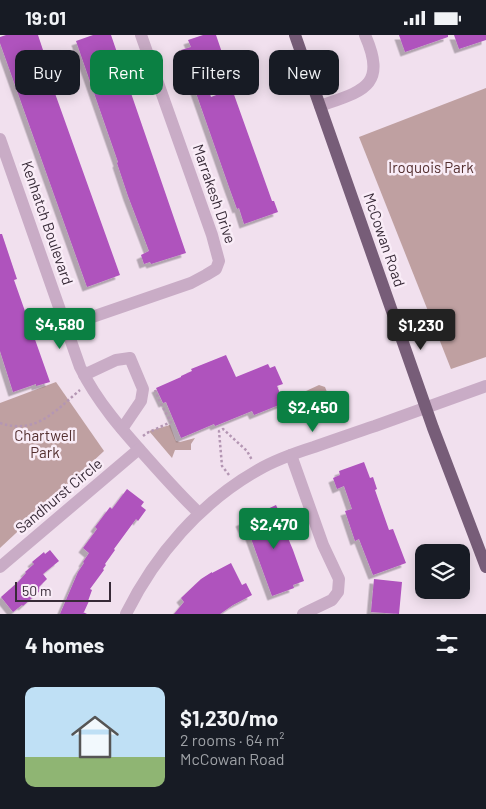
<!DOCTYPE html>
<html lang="en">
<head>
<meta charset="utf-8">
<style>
	:root { --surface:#171b24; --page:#20242c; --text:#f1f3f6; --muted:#9ea1a6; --accent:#0b8043 }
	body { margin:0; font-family:Barlow,sans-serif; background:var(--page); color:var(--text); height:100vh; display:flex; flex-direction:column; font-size:19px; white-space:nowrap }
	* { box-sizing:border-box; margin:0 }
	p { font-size:16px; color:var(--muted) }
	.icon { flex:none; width:28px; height:28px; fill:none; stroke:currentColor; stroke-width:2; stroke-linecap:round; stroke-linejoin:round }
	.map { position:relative; height:579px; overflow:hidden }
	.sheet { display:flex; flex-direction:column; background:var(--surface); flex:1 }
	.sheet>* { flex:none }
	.banner { position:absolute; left:15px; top:15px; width:456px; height:45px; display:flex; gap:10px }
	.buttons { position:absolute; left:415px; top:509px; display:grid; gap:10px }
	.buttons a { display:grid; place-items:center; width:55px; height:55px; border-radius:10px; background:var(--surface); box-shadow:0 2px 12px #0003; font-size:25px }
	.scale { position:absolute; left:15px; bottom:12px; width:96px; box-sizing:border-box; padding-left:5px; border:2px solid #372a37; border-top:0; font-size:14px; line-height:18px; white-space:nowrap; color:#372a37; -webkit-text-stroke:4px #f9ecf7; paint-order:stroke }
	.price { position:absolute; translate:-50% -42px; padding:0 11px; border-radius:5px; background:var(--accent); color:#fff; font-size:16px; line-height:32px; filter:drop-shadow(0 1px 2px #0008) }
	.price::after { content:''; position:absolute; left:50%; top:30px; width:15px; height:11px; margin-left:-8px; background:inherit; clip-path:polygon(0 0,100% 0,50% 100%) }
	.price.selected { background:#222; color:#fff }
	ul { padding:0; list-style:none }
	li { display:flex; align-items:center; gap:15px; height:125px; padding:0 25px }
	li span { display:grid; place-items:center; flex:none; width:140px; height:100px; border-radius:10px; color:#555 }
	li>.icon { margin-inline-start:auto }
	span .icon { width:60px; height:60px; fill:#fffc; stroke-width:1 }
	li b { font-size:21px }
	h2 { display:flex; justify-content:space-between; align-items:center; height:60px; padding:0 25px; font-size:21px }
	.pill { padding:0 18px; border-radius:10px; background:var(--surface); box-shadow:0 2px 12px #0003; font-size:18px; line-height:45px }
	.pill.selected { background:var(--accent); color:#fff }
	.status { display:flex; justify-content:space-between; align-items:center; height:35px; padding:0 25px; background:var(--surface); direction:ltr }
	.status svg { height:14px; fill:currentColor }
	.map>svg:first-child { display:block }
	.green { fill:#bfa0a1 }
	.building { fill:#af52bd; filter:url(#shadow) }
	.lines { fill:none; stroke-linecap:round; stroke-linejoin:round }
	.path { stroke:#b496b3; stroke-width:2.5; stroke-dasharray:2.5 2.5; stroke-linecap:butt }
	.minor { stroke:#c9acc6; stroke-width:12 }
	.major { stroke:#775d78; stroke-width:12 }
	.labels { text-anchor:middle; stroke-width:5; stroke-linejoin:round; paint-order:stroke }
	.park-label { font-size:15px; fill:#543030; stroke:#f9ecf7 }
	.street-label { font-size:15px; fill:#372a37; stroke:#f9ecf7 }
</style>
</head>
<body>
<div class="status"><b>19:01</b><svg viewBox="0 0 49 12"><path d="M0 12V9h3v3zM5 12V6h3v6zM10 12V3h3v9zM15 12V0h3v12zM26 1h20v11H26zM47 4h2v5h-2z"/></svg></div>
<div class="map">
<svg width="486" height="579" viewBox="0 0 486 579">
	<defs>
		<filter id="shadow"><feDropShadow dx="-4.5" dy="4.5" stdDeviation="0" flood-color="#0004"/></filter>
	</defs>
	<rect width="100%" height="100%" fill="#f1e0ee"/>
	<g class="green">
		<polygon points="486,53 486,322 451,334 359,102"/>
		<polygon points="56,347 104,416 0,513 0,368"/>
		<polygon points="319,350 325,352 331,367 329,372 320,375 308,371 304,361 306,356"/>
		<polygon points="170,390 176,406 180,407 195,403 191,409 191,415 175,415 172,423 149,396"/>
	</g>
	<g class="building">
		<polygon points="6,0 38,0 45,21 42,22 120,240 87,252 0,8 0,2"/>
		<polygon points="93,0 111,0 186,218 151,229 150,227 144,229 141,220 149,216 128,161 117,128 118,127 76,6"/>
		<polygon points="203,0 216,0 228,35 205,43 211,62 232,54 272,166 274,166 278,177 244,189 239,173 237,174 229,152 181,15 191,12 188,5"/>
		<polygon points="399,0 448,0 448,2 405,17"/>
		<polygon points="454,0 486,0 486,5 459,14"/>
		<polygon points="0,199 2,199 17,244 14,245 50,347 36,351 36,349 13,357 0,316"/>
		<polygon points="226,320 236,342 268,329 270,333 275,331 283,349 277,351 284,368 254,380 252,376 215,391 214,389 181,403 166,367 163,368 156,353 181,342 181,341 192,336 191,334"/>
		<polygon points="364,427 370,443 373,442 377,454 375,455 389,495 393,494 406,528 373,540 359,504 355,506 345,476 352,474 344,451 337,454 333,443 340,440 339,436"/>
		<polygon points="127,454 144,467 141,471 146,475 138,486 136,484 114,514 115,515 105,529 106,530 103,534 104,535 90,554 92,555 88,566 89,566 84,577 83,577 87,579 60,579 78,537 84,528 83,527 89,518 83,513 97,494 95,492 110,472 112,474"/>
		<polygon points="276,470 282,483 280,484 293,515 304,546 293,550 294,553 272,561 249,498 246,500 240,487"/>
		<polygon points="50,515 59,526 43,539 47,544 39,552 41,555 23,571 22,570 13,577 1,562 18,547 26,538 25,537 34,529 32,527 44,517 45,519"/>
		<polygon points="231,528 242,550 246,548 252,560 233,570 220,579 174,579 184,567 181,563 201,544 212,537 212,538"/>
		<polygon points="374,544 402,547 399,579 371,577"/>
	</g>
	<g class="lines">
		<g class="path">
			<path d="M0 388C36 400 55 376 80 355"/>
			<polyline points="143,401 147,398 171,387 160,367 155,355"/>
			<polyline points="229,440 222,431 219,396 223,394 247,416 252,425"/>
		</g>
		<g class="minor">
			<path d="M320 71C362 56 388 52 365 0"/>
			<path d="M0 104 80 332C97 367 123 396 149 425 165 443 181 461 199 478"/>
			<polyline points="66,291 191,248 206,240 216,234 219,226 212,200 141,0"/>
			<polyline points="84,340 116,325 130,323 143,354 141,366 122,394"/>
			<polyline points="291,420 323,510 339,544 338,557 332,565 303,579"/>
			<polyline points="0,532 139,414"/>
			<path d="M126 579C155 520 200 468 258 435 275 425 295 418 314 412 334 405 354 398 375 391 412 378 449 364 486 351"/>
		</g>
		<polyline class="major" points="295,0 433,393 486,532"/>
	</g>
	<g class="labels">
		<g class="park-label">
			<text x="431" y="138">Iroquois Park</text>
			<text x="45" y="406">Chartwell<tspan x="45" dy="17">Park</tspan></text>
		</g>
		<g class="street-label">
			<text transform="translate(214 159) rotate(71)" y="5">Marrakesh Drive</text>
			<text transform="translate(47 188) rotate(71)" y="5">Kenhatch Boulevard</text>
			<text transform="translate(384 205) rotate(71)" y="5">McCowan Road</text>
			<text transform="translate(59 461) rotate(-40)" y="5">Sandhurst Circle</text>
		</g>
	</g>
</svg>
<div class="buttons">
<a><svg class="icon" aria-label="layers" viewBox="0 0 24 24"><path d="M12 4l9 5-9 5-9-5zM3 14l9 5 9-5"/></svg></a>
</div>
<div class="scale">50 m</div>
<b class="price" style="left:60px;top:315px">$4,580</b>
<b class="price selected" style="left:421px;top:316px">$1,230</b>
<b class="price" style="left:313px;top:398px">$2,450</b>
<b class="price" style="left:274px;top:515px">$2,470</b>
<div class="banner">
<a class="pill">Buy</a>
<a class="pill selected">Rent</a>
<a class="pill">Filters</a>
<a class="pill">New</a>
</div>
</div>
<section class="sheet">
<h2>4 homes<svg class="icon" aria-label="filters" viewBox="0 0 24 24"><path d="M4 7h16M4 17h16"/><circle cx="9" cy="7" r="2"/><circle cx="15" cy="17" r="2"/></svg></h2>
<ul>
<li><span style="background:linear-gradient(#bfe0f5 70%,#8fb573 0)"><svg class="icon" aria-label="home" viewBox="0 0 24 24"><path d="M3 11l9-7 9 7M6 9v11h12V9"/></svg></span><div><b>$1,230/mo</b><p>2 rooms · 64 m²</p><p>McCowan Road</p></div></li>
</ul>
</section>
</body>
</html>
